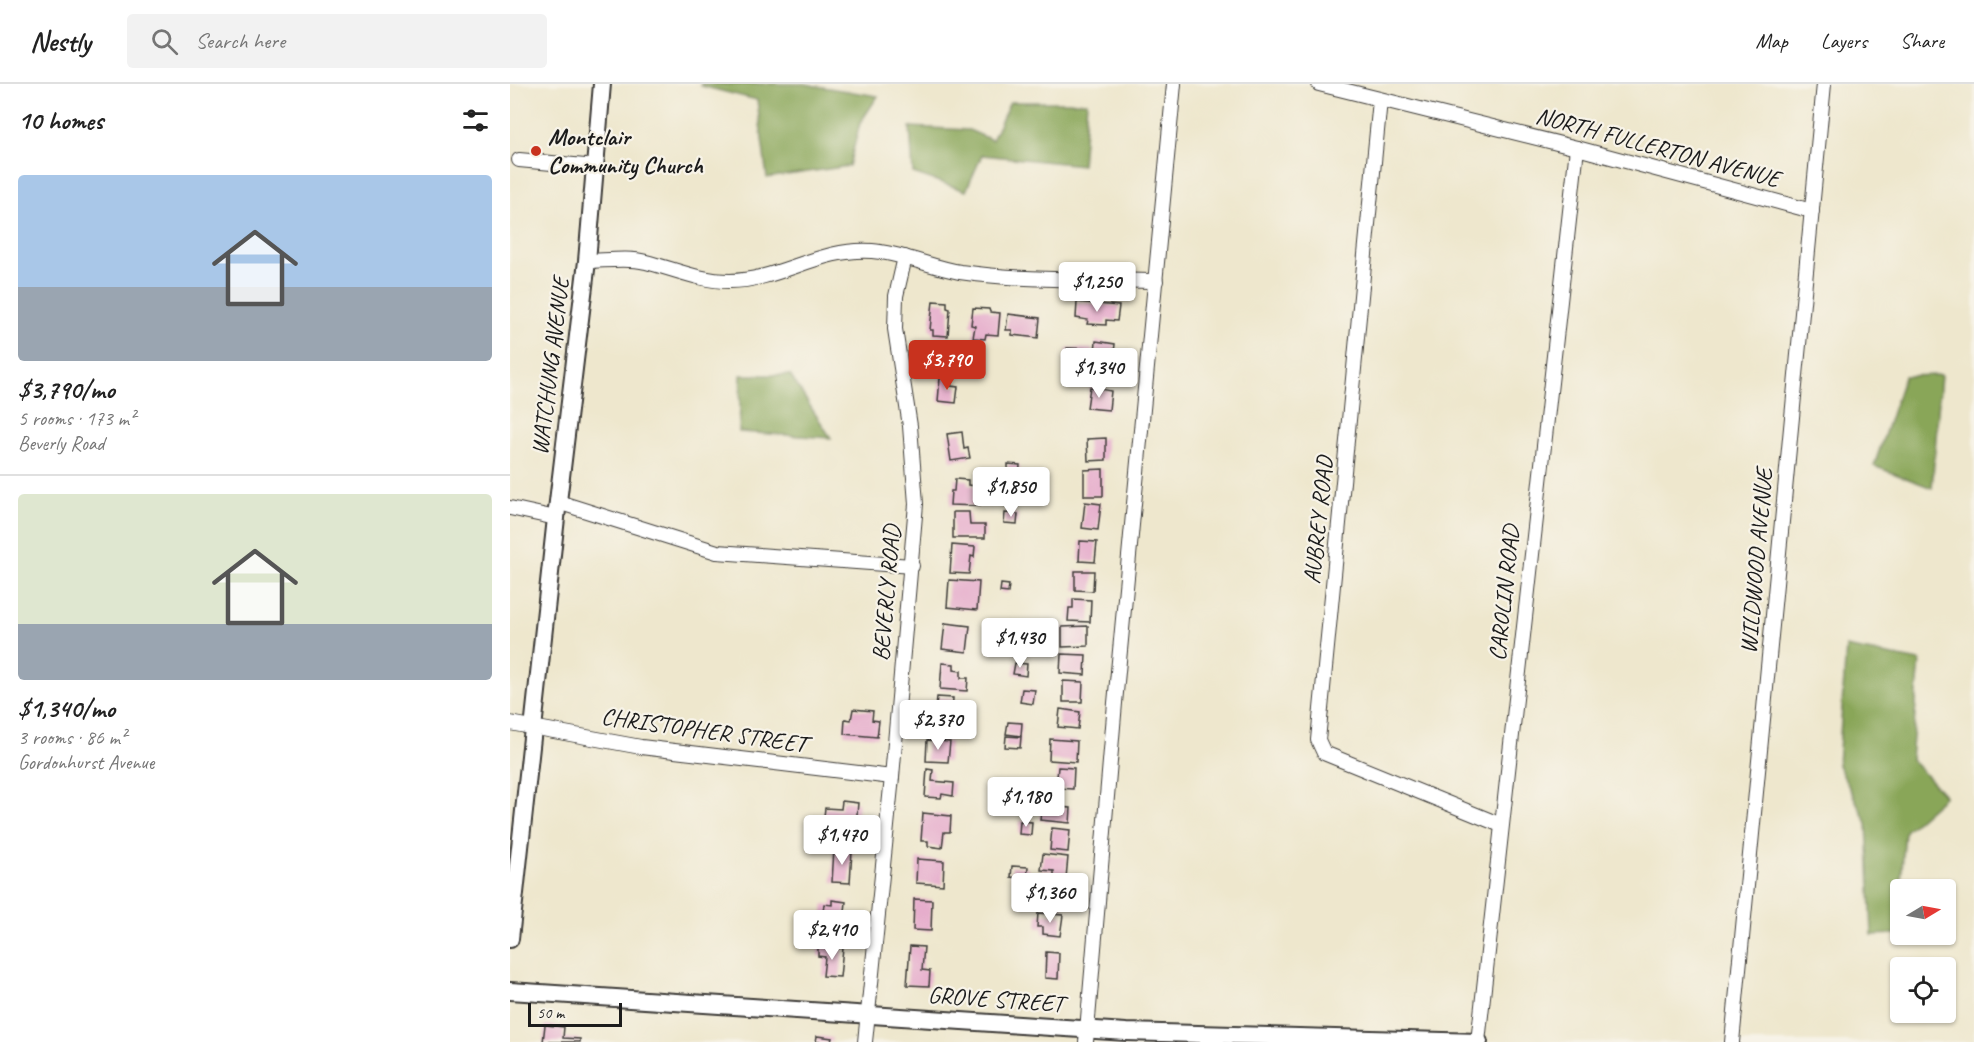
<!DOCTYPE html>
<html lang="en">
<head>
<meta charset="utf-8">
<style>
	:root { --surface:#fff; --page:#f2f2f2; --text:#222; --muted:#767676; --line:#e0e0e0; --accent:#c8321e }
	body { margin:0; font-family:Caveat,sans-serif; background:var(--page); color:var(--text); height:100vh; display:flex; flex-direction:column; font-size:22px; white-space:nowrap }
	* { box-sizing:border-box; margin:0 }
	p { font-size:20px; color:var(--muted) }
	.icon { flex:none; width:33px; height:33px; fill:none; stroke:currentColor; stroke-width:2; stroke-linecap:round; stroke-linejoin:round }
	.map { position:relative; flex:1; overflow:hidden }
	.sheet { display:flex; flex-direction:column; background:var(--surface); width:510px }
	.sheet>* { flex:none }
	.needle { width:39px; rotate:80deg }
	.fabs { position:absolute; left:1380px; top:795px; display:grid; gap:12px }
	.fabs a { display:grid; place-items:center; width:66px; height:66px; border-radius:6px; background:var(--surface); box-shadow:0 2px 4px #0004; font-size:30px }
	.scale { position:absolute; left:18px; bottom:15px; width:94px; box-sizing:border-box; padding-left:6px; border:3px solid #1c1c1c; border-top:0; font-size:16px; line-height:21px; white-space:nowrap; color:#1c1c1c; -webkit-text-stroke:4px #f7f3e8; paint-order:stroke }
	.price { position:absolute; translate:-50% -51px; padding:0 14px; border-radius:6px; background:#fff; color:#222; font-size:20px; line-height:39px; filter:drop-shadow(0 2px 3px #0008) }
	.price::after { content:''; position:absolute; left:50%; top:36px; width:18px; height:14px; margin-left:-9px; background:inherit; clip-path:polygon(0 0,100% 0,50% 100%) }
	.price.active { background:var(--accent); color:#fff }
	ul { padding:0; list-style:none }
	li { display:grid; align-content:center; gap:12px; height:318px; padding:0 18px }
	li+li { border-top:2px solid var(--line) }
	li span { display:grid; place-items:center; height:186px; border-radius:6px; color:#555 }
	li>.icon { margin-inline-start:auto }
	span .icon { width:108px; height:108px; fill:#fffc; stroke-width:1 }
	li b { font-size:26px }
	h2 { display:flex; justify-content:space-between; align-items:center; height:72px; padding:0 18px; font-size:26px }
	header { display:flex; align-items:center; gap:36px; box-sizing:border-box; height:84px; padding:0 30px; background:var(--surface); border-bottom:2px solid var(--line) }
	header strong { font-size:28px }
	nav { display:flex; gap:33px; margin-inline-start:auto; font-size:21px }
	.search { width:420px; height:54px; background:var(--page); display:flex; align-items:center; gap:15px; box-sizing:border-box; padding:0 21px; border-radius:6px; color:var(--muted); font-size:22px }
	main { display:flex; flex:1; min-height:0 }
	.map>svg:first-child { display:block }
	.forest { fill:#89a659; stroke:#52613a; stroke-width:1.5 }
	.building { fill:#e6adcc }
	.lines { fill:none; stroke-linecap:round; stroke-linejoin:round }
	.minor-casing { stroke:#3c3a37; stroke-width:16 }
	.major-casing { stroke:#3c3a37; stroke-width:20 }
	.minor { stroke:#fff; stroke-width:14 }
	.major { stroke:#fff; stroke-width:16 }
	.poi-dot { fill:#c8321e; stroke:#f7f3e8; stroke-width:2 }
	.labels { text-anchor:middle; stroke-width:4.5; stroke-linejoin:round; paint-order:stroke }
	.poi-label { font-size:24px; font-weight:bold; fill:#1c1c1c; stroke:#f7f3e8; text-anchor:start }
	.street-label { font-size:24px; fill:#1c1c1c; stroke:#f7f3e8 }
</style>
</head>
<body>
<header>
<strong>Nestly</strong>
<div class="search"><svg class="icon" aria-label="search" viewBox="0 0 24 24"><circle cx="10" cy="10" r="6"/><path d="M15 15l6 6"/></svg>Search here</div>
<nav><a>Map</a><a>Layers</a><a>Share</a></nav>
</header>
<main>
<section class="sheet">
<h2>10 homes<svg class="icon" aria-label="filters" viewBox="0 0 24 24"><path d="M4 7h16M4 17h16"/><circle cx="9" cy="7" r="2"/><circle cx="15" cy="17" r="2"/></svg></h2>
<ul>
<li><span style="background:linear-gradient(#a9c7e8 60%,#9aa5b1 0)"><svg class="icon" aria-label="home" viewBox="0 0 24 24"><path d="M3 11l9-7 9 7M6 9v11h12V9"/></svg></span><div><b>$3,790/mo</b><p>5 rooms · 173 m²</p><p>Beverly Road</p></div></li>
<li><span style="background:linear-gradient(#dfe7d0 70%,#9aa5b1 0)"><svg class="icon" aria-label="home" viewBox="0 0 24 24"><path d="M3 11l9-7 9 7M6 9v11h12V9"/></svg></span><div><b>$1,340/mo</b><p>3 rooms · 86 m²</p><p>Gordonhurst Avenue</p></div></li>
</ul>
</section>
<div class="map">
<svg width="1464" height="958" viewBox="0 0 1464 958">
	<rect width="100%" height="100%" fill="#f7f3e8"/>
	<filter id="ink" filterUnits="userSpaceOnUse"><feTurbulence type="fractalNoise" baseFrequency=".0167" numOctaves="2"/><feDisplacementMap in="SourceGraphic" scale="12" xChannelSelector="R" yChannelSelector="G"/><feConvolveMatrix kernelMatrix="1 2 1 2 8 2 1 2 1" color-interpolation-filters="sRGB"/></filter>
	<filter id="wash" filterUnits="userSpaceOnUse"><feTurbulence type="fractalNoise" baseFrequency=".008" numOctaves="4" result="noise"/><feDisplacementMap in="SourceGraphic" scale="24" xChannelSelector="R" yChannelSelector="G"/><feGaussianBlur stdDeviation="1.35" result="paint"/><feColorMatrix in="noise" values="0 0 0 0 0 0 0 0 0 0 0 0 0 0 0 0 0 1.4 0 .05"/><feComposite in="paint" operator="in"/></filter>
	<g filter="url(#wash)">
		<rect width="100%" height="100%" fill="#eee7cd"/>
		<g class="forest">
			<polygon points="191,0 294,0 368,12 350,39 339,82 257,94 247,16 191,2"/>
			<polygon points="500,18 577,18 572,81 472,71 456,107 403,89 400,43 459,46 482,56"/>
			<polygon points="231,291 280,291 321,354 229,348"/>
			<polygon points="1431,291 1422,404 1364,382 1394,292"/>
			<polygon points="1336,563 1410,577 1401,675 1435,712 1395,747 1387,850 1362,851 1357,739 1328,681"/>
		</g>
		<g id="blocks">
			<g class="building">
				<polygon points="423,217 437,218 437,224 440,225 438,252 423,251 423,246 420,246"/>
				<polygon points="567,218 609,222 607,237 596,236 596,241 577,240 578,236 566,234"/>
				<polygon points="463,224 479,225 480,228 490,229 488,251 476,250 475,255 463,254 465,242 461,241"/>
				<polygon points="498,230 530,234 528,254 502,251 502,246 496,246"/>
				<polygon points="586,257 605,260 602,288 588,286 589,269 585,268"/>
				<polygon points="557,264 582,265 582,279 570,278 570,285 557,285"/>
				<polygon points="430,294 442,295 441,302 448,303 446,319 428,317"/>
				<polygon points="580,303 601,307 599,326 577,324"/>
				<polygon points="452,348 454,365 458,364 460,374 441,377 437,350"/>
				<polygon points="596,354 596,376 578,377 577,355"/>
				<polygon points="498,380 510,381 509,395 498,394"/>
				<polygon points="593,385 593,412 574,412 574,386"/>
				<polygon points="445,395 458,396 458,401 467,402 466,411 471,411 470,422 440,421 441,407 444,407"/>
				<polygon points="575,418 591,420 588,446 572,444"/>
				<polygon points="443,428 459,428 460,441 475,441 475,454 443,454"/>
				<polygon points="495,429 508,430 507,440 494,439"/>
				<polygon points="570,457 587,458 585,478 569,477"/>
				<polygon points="442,461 465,463 464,473 461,472 459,490 440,489"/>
				<polygon points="565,487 584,487 583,507 565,506"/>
				<polygon points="439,496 469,498 467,526 437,523"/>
				<polygon points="491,500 499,501 498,509 490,508"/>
				<polygon points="563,515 581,516 580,538 558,537 559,524 563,524"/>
				<polygon points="435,539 460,542 457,568 432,565"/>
				<polygon points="578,542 578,562 552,563 552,543"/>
				<polygon points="508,550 522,551 521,563 507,562"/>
				<polygon points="551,570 576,571 575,591 550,589"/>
				<polygon points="432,579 444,580 444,586 451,587 451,594 458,594 457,607 430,605"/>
				<polygon points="505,579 517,580 516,592 503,590"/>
				<polygon points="553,597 573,598 572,618 553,618"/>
				<polygon points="512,605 525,606 523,620 510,618"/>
				<polygon points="427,613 443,614 442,627 454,628 452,643 424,640"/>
				<polygon points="343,625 363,627 362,636 369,637 367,653 334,650 335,635 341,636"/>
				<polygon points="550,625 570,628 568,645 548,643"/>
				<polygon points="498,638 512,639 511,652 496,650"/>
				<polygon points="496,652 511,653 510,664 495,663"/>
				<polygon points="540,655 567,657 566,678 539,676"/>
				<polygon points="417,656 440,658 438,678 416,677"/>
				<polygon points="548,683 564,684 563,705 546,704"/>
				<polygon points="417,685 423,686 422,697 444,699 443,712 432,710 431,714 415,713"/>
				<polygon points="487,707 499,708 498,720 486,720"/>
				<polygon points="332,717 348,719 345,753 312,749 315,724 331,725"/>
				<polygon points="532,722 561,724 560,739 530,736"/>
				<polygon points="413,729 441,732 440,748 434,748 432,764 418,762 418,757 411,757"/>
				<polygon points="510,737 522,738 521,751 509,750"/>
				<polygon points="542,744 560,746 558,768 540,766"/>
				<polygon points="324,765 342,767 340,799 322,798"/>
				<polygon points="533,770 558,773 556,794 544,793 544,787 531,786"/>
				<polygon points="407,775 434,777 433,801 406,799"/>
				<polygon points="502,782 518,783 517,795 501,793"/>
				<polygon points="520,798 556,801 554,823 532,821 532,813 519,812"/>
				<polygon points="404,815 422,816 421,847 403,846"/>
				<polygon points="322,816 336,818 333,848 311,845 314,820 322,821"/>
				<polygon points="528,829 553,831 550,852 533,850 533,843 527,843"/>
				<polygon points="400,862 414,863 412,886 420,887 419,902 397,901"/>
				<polygon points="308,863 333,864 330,893 313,892 315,873 308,872"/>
				<polygon points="536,868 549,869 548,895 535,894"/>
				<polygon points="35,941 54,943 53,954 70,955 70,958 33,958"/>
				<polygon points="307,952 322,954 321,958 306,958"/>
			</g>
		</g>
	</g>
	<g filter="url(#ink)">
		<use href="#blocks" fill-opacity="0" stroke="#3c3a37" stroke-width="1.5"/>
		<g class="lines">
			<defs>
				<g id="minor">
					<polyline points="809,0 1067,64 1302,127"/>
					<polyline points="870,16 808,656 814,669 991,741"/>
					<polyline points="9,76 86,83"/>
					<path d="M77 177C94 177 119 173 136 178 164 185 190 197 220 197 268 197 311 163 362 167 392 169 420 183 450 188 515 197 581 195 646 197"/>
					<polyline points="48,418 207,468 402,482"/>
					<polyline points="0,424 46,434"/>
					<polyline points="0,639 131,663 382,693"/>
					<polyline points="355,958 382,693 406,420 400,342 385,245 386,212 395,173"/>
					<polyline points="576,958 605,619 664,0"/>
					<polyline points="968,958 1067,64"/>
					<polyline points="1222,958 1314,0"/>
				</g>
				<g id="major">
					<polyline points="0,855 46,434 77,177 92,0"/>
					<polyline points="0,907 616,948 969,958"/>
				</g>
			</defs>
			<use href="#minor" class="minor-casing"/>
			<use href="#major" class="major-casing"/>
			<use href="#minor" class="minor"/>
			<use href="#major" class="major"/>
		</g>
	</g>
	<circle class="poi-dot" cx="26" cy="67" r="6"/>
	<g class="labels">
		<g class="poi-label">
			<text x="38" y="61">Montclair<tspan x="38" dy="28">Community Church</tspan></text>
		</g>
		<g class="street-label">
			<text transform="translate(1148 63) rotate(15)" y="8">NORTH FULLERTON AVENUE</text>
			<text transform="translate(40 282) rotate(-83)" y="8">WATCHUNG AVENUE</text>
			<text transform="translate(808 436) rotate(-84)" y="8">AUBREY ROAD</text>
			<text transform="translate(1246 477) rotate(-85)" y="8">WILDWOOD AVENUE</text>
			<text transform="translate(376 509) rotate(-85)" y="8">BEVERLY ROAD</text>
			<text transform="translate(994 509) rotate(-84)" y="8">CAROLIN ROAD</text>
			<text transform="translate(194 646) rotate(8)" y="8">CHRISTOPHER STREET</text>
			<text transform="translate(486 915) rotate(4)" y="8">GROVE STREET</text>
		</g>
	</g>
</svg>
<div class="fabs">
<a><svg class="needle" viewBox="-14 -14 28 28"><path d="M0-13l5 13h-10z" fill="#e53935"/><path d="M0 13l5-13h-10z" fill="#767676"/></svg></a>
<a><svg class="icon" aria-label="locate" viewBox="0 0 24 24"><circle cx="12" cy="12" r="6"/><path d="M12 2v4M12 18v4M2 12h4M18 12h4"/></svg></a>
</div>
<div class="scale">50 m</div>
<b class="price" style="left:587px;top:229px">$1,250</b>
<b class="price active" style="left:437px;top:307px">$3,790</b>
<b class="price" style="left:589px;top:315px">$1,340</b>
<b class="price" style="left:501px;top:434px">$1,850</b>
<b class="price" style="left:510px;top:585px">$1,430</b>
<b class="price" style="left:428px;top:667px">$2,370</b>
<b class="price" style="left:516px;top:744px">$1,180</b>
<b class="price" style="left:332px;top:782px">$1,470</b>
<b class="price" style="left:540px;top:840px">$1,360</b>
<b class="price" style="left:322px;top:877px">$2,410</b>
</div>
</main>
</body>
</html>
